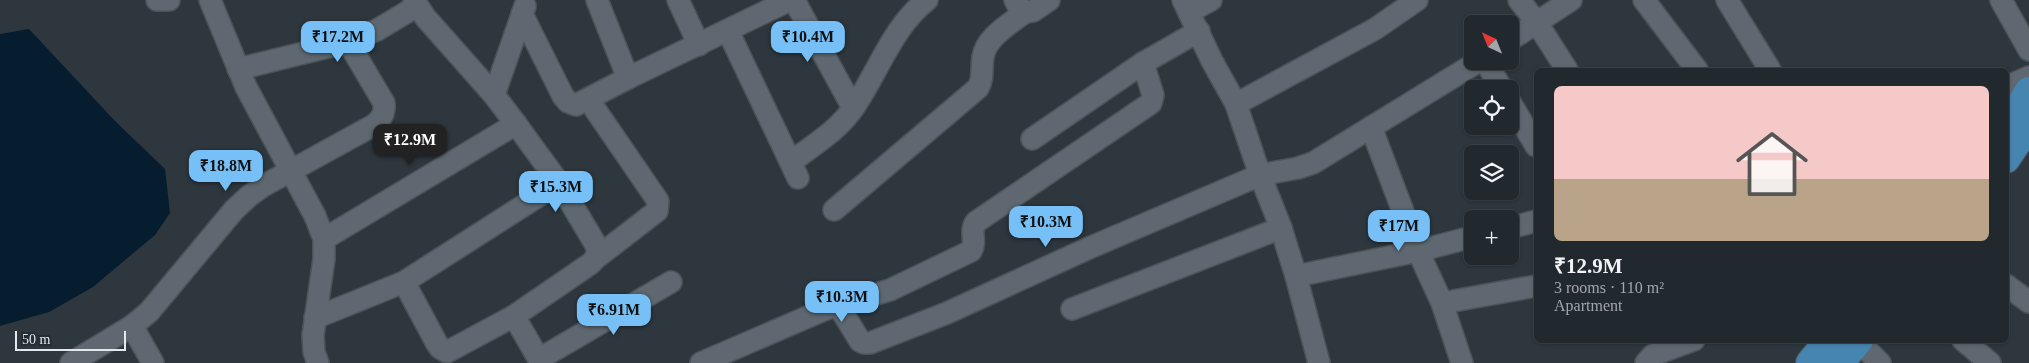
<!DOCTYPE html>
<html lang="en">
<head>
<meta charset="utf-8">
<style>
	:root { --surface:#22292e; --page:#2e353a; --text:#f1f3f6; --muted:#a2a6aa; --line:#3f454a; --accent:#77c0f7 }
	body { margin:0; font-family:Georgia,serif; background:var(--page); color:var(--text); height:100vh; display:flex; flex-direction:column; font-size:19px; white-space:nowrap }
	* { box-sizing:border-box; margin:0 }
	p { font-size:16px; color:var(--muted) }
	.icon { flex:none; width:28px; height:28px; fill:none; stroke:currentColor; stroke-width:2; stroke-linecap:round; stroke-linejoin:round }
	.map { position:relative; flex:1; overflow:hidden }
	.panel { position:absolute; left:1534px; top:68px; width:475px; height:275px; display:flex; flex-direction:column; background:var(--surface); border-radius:8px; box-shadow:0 1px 4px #0004,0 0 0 1px var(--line) }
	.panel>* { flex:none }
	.needle { width:32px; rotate:317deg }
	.tools { position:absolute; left:1464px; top:15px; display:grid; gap:10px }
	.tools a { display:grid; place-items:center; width:55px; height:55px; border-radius:8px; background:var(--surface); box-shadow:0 1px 4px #0004,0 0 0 1px var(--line); font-size:25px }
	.scale { position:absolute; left:15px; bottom:12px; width:111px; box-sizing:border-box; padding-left:5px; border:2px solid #e3e8ed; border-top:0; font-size:14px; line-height:18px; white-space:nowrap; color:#e3e8ed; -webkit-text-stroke:4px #242d33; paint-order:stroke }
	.price { position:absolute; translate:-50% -42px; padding:0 11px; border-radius:10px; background:var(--accent); color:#111; font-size:16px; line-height:32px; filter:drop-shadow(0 1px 2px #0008) }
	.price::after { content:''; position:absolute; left:50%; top:30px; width:15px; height:11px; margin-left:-8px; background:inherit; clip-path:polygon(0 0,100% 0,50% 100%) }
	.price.selected { background:#222; color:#fff }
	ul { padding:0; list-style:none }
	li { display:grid; align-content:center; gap:10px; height:265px; padding:0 20px }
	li+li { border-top:1px solid var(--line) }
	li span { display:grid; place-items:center; height:155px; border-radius:8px; color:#555 }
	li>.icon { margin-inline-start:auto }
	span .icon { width:90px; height:90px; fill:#fffc; stroke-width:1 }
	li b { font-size:21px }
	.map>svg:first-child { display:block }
	.water { fill:#051d2e }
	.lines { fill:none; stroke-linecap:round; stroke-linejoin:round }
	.minor-casing { stroke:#4b5358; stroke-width:24 }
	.major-casing { stroke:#4b5358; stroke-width:30 }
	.minor { stroke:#5f6870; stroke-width:21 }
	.major { stroke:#4685b0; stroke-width:28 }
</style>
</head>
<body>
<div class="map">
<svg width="2029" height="363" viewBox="0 0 2029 363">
	<rect width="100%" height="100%" fill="#2e373e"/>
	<polygon class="water" points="29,29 115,121 165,169 170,213 155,235 93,287 49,312 0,326 0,34"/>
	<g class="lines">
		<defs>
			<g id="minor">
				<polyline points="157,0 169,0"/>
				<polyline points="210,0 246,87 315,216 324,239 324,259 313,335 314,352 318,363"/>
				<polyline points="597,0 628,78"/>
				<polyline points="678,0 699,45"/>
				<polyline points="794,0 853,108"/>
				<polyline points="1015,0 1018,6 1025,12 1033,11 1049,0"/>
				<polyline points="1183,0 1212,61 1236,104 1260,175 1281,228 1296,276 1319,363"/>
				<polyline points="1519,0 1537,23 1567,70"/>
				<polyline points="1644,0 1697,70"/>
				<polyline points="1727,0 1770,70"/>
				<polyline points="2001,0 2029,50"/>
				<polyline points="1189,12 1211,0"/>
				<polyline points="522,14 563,96 568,102 576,105 628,78 790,0"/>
				<polyline points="728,31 798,178"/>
				<polyline points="1510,40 1571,0"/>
				<polyline points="1485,61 1502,89"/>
				<polyline points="238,69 348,42 377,30 417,6"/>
				<polyline points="2006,87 2029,77"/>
				<polyline points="494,95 525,6"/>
				<polyline points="588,99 658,201 657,211 596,258"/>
				<polyline points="1510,102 1536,146"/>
				<polyline points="1236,104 1375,29 1417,0"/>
				<polyline points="1371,127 1418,251 1442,303 1462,363"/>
				<polyline points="1032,139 1143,63"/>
				<path d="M791 162C812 146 839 130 854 107 878 72 893 26 927 0"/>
				<path d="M834 210 978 88C984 78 981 68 983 57 986 37 1010 24 1025 12"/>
				<polyline points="1510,228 1536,221"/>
				<polyline points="324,239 516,124"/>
				<polyline points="1296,276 1418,251 1472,237"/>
				<path d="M404 282 436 342 440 348 447 352 514 316 590 264C597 258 598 254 596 245L559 183 516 124 494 95 425 17 414 0"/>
				<polyline points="2006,285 2029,302"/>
				<polyline points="1442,303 1536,286"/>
				<polyline points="838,305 860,341 864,343 870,343 947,313 1089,248 1260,175 1298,168 1313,163 1479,61"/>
				<polyline points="1072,309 1281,228"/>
				<polyline points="514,316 541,363"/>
				<polyline points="315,318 404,282 559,183"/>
				<polyline points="132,326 153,363"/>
				<polyline points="1857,340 1880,363"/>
				<polyline points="1963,340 1990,363"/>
				<polyline points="539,359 671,282"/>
				<path d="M71 363 132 326 149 312 234 210 249 196 263 186 374 125C382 119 385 113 384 103L348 42"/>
				<path d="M701 363 826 309 890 290 971 251C977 242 969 231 976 222L1151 103 1153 95 1143 63 1199 31"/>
				<polyline points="1646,363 1653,355 1694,340"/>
			</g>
			<g id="major">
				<polyline points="2006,128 2029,91"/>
				<polyline points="2006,159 2029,125"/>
				<polyline points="1810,363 1829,340"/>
				<polyline points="1840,363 1859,340"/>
			</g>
		</defs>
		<use href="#minor" class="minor-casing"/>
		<use href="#major" class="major-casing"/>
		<use href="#minor" class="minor"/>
		<use href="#major" class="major"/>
	</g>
</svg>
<div class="tools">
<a><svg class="needle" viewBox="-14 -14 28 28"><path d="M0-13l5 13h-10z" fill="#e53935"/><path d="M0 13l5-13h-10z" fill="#a2a6aa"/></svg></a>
<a><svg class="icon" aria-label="locate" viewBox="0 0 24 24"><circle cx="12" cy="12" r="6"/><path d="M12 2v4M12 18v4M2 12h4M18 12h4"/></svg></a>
<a><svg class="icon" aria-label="layers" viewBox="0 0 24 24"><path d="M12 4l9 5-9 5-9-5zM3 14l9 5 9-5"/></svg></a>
<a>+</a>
</div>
<div class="scale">50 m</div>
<b class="price" style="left:338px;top:63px">₹17.2M</b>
<b class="price" style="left:808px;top:63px">₹10.4M</b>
<b class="price selected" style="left:410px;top:166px">₹12.9M</b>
<b class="price" style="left:226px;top:192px">₹18.8M</b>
<b class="price" style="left:556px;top:213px">₹15.3M</b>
<b class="price" style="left:1046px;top:248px">₹10.3M</b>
<b class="price" style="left:1399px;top:252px">₹17M</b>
<b class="price" style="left:842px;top:323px">₹10.3M</b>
<b class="price" style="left:614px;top:336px">₹6.91M</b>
<section class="panel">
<ul>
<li><span style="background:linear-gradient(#f6c9c9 60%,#b9a48a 0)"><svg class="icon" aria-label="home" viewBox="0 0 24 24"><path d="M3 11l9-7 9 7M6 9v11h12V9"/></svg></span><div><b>₹12.9M</b><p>3 rooms · 110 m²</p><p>Apartment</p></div></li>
</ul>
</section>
</div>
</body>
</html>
